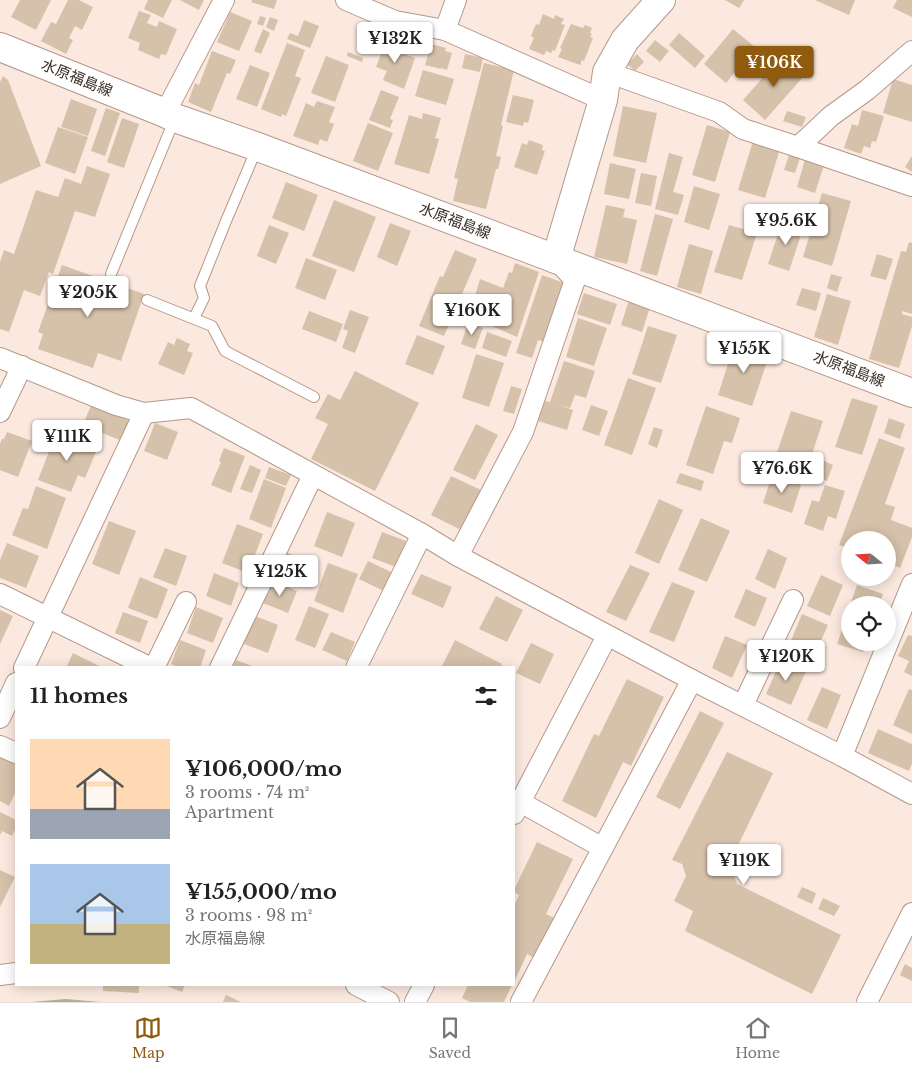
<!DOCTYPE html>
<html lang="en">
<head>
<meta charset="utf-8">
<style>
	:root { --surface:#fff; --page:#f6f6f6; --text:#222; --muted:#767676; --line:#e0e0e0; --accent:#905a0f }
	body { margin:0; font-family:"Libre Baskerville","Noto Sans JP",serif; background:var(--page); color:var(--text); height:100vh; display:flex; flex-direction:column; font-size:19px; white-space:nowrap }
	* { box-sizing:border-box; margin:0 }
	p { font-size:16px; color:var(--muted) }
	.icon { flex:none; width:28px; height:28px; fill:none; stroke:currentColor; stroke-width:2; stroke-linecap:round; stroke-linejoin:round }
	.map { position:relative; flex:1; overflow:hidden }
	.drawer { position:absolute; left:15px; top:666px; width:500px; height:320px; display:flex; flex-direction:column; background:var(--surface); border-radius:0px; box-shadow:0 2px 12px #0003 }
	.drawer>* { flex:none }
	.needle { width:32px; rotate:288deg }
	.controls { position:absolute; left:841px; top:531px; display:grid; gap:10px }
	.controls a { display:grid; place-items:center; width:55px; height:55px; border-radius:50%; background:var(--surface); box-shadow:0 2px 12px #0003; font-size:25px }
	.price { position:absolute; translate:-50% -42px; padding:0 11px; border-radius:5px; background:#fff; color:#222; font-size:16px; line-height:32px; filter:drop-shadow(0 1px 2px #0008) }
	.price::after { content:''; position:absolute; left:50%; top:30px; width:15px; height:11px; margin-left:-8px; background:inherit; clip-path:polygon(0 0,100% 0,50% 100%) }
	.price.current { background:var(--accent); color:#fff }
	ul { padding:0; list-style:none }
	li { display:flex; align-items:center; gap:15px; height:125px; padding:0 15px }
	li span { display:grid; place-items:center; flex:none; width:140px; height:100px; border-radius:0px; color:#555 }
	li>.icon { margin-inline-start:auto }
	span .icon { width:60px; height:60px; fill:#fffc; stroke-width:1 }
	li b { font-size:21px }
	h2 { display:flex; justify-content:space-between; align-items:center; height:60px; padding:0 15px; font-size:21px }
	.tab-bar { display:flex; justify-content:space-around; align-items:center; height:70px; border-top:1px solid var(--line); background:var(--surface); font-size:14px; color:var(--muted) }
	.tab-bar a { display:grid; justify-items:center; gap:2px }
	.tab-bar .current { color:var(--accent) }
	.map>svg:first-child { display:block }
	.forest { fill:#a8b785 }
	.building { fill:#d6c1aa }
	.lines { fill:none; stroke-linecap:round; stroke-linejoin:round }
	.lane-casing { stroke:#b4988a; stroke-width:12 }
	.street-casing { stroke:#b4988a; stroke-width:22 }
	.secondary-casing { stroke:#b4988a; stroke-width:30 }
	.lane { stroke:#fff; stroke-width:10 }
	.street { stroke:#fff; stroke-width:20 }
	.secondary { stroke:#fff; stroke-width:28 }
	.labels { text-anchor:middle; stroke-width:4; stroke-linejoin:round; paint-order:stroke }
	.street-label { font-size:15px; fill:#382d27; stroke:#fff }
</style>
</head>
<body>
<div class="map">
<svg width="912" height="1002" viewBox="0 0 912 1002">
	<rect width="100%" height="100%" fill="#fbe9df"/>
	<polygon class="forest" points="66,999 100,1002 31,1002"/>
	<g class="building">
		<polygon points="20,0 51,0 36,30 11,17"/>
		<polygon points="68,0 79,0 93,7 82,30 75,26 69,38 73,40 66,54 41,41 51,22 56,24"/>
		<polygon points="148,0 172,0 163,18 144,9"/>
		<polygon points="180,0 204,0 199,10"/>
		<polygon points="252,0 277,0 274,9 251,2"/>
		<polygon points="725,0 744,0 739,8"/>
		<polygon points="815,0 855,0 849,15"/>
		<polygon points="897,0 912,0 912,17 893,8"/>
		<polygon points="139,11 151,15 147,23 157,27 159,21 177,29 166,55 161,54 159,59 138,50 140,43 128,38"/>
		<polygon points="230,12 252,21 239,51 217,42"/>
		<polygon points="543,14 554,19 555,15 564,19 561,24 565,25 555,51 553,50 551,53 546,51 544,55 529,49 534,38 531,36 536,24 539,25"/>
		<polygon points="260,16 266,18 263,26 257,24"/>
		<polygon points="270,17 278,20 274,31 266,27"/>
		<polygon points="304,20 319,26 310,48 287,39 290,33 298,36"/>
		<polygon points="571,24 583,28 585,25 592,28 590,33 592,34 590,37 593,38 584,61 582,60 580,65 558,57 562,49 560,48"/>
		<polygon points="263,29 270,33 261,54 254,51"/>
		<polygon points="733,29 755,47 726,83 704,64"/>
		<polygon points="679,33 705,56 695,68 669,45"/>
		<polygon points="387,38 401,44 397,51 415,58 404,89 383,80 387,71 376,67"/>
		<polygon points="655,40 669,51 660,62 646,51"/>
		<polygon points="287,43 305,50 295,76 301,78 286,116 282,114 281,117 261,109"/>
		<polygon points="431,44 446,48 445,51 452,53 447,70 441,68 441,69 425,65"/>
		<polygon points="212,51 236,60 230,74 227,73 211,112 188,102 195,83 199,85"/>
		<polygon points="348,52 363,58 362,62 347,56"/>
		<polygon points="465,54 483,58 480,72 462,68"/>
		<polygon points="637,54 644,62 635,71 627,64"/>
		<polygon points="326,56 349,65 335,102 311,93"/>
		<polygon points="782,56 804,76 765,120 743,100"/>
		<polygon points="484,63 514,70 501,125 503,126 496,156 501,157 498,169 496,169 486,209 453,201 458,179 454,178"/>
		<polygon points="250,65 270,73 257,107 236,99"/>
		<polygon points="423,70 454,79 446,105 415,96"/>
		<polygon points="3,76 8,80 41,166 0,184 0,82"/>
		<polygon points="893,79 912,85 912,122 883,113"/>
		<polygon points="381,90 399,97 390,119 393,120 390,128 369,120"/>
		<polygon points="513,95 534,100 528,123 524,122 523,126 506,122"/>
		<polygon points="71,99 97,109 88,136 61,127"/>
		<polygon points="317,101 335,107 329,122 334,124 327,142 320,139 318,145 293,136 306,103 314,107"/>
		<polygon points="623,106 657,113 646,163 613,156"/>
		<polygon points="106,108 120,113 105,156 91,151"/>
		<polygon points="862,110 884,116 876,142 872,141 870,148 864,146 861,154 844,148 852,124 858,126"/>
		<polygon points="787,111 806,117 802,127 783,121"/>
		<polygon points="423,113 441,118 435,138 439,139 429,174 394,164 409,115 422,119"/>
		<polygon points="122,118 139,124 124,168 107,162"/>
		<polygon points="368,123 393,133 378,171 353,161"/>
		<polygon points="707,125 730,132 715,182 692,175"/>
		<polygon points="58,127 88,137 75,174 45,163"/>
		<polygon points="529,140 543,145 542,150 545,151 537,175 514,167 522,143 527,145"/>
		<polygon points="753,141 780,149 765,198 738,190"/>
		<polygon points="669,153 683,157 673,192 684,195 678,215 655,209"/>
		<polygon points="789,155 800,158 795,173 784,170"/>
		<polygon points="806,156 825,162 815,193 797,187"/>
		<polygon points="912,156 912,172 905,167"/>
		<polygon points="610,163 636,169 629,199 604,194"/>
		<polygon points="87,166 110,174 95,217 75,211 53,274 49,272 40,296 24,290 9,332 0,329 0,262 4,250 14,254 36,190 58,197 65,178 81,184"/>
		<polygon points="641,173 657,176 651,206 635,203"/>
		<polygon points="286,182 318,195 304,231 272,218"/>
		<polygon points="694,186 720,194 709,230 684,222"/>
		<polygon points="822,193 851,201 832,266 803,257"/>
		<polygon points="334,200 376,217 354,272 312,256"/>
		<polygon points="606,205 625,209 623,217 637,220 627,264 594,257"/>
		<polygon points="655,214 673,219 657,276 640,271"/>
		<polygon points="782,222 803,229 789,271 768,264"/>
		<polygon points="390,223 411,231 397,266 377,257"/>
		<polygon points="269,225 289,233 276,264 257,256"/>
		<polygon points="729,225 757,233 742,280 714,272"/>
		<polygon points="909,242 912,243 912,314 902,311 902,314 912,317 912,326 899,368 869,359 901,251 906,252"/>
		<polygon points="689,244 713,251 701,294 677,287"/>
		<polygon points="455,250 477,259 444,336 419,326 440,276 443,277"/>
		<polygon points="877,254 893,259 886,280 870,276"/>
		<polygon points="306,258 337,270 325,300 295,288"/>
		<polygon points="515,263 539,272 517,337 469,316 480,279 503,288 509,272 512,273"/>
		<polygon points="62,265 144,294 121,361 98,353 93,368 38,349 43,334 38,332"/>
		<polygon points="831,274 842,277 837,292 827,288"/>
		<polygon points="542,275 567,284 547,343 538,340 532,358 516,353"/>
		<polygon points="802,288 821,293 816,311 796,305"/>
		<polygon points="584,293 617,304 610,325 577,314"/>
		<polygon points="827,294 851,301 838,345 814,337"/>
		<polygon points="629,300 650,307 642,332 621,325"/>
		<polygon points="350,310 369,317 355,353 342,348 348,331 343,329"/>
		<polygon points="309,311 343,324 336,342 302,329"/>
		<polygon points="578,318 607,328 594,366 566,357"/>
		<polygon points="468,323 483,328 475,349 461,344"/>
		<polygon points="648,326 677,335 661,383 632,374"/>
		<polygon points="487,332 512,341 506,357 482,348"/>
		<polygon points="417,335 445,346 433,375 405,364"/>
		<polygon points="177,338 190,344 187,351 193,353 184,375 158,364 168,342 174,345"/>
		<polygon points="735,342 770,353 752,406 718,395"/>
		<polygon points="476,354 504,363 489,407 462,398"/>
		<polygon points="564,361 595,371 586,398 575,395 570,408 555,403 573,410 567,430 538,421 545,401 550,402"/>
		<polygon points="355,371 419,403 375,491 311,459 328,424 315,418 328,394 340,400"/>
		<polygon points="628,378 656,388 632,455 604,445"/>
		<polygon points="511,386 522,389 514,414 503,411"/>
		<polygon points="852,398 878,406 862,455 835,447"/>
		<polygon points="91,405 130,421 122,441 83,425"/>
		<polygon points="591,405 608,411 599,436 582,430"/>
		<polygon points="706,406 740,418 732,443 724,441 713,474 686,465"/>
		<polygon points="791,411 823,421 803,481 771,470"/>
		<polygon points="889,418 905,424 900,439 884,433"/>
		<polygon points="155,423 178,432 167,460 144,451"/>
		<polygon points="476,424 498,435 475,480 453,470"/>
		<polygon points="654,427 663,430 657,448 648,444"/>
		<polygon points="57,431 98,447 85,478 78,475 71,492 38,480"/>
		<polygon points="7,432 32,441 18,477 0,470 0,444 2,439 4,439"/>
		<polygon points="879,438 905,448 885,504 895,507 891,520 912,528 912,537 900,568 888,563 888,540 850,540 850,549 839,545"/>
		<polygon points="224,448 245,456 231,493 211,485 221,462 219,461"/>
		<polygon points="822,460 833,465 827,481 816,477"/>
		<polygon points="250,465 261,470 252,493 240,489"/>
		<polygon points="269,467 291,475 286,486 265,478"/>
		<polygon points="680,473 704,481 701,491 676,483"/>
		<polygon points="772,475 801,485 792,513 763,503"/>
		<polygon points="451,476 481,490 461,530 431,515"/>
		<polygon points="264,479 286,488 271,528 249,519"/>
		<polygon points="825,485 845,491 836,519 828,516 823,531 804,524 812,500 819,502"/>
		<polygon points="36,486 66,498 47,549 12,535 23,508 28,509"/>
		<polygon points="659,499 683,510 659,564 635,553"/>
		<polygon points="327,512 355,523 342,557 314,546"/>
		<polygon points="701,518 730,531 707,582 678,570"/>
		<polygon points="109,521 136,531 119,575 92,564"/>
		<polygon points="237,524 263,534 248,573 222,563"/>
		<polygon points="382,532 406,541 396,567 372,558"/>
		<polygon points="7,543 39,556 26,588 0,578 0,560"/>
		<polygon points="165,548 187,556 176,586 153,577"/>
		<polygon points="768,549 787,558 775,589 755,579"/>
		<polygon points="285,552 309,561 300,587 275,577"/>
		<polygon points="368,561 395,574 386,592 359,579"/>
		<polygon points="328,563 358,574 343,613 314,601"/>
		<polygon points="630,565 650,573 626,621 606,612"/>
		<polygon points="214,573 239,583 231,606 206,596"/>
		<polygon points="421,574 452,587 443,608 411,594"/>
		<polygon points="821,575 843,585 830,616 807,606"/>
		<polygon points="140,577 168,589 157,619 128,608"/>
		<polygon points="272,580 297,591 288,613 263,603"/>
		<polygon points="672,582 695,591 674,642 649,632"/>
		<polygon points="857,585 883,594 879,605 850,605"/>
		<polygon points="746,589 767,598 755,627 734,617"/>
		<polygon points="496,596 523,610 507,642 479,629"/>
		<polygon points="309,606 329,614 315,648 295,640"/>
		<polygon points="196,607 223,618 213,643 187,633"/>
		<polygon points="850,607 850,642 866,642 863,652 837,644"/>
		<polygon points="0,610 13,616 0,644"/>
		<polygon points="123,612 148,621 140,643 115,633"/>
		<polygon points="802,614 828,625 815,654 790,643"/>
		<polygon points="255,616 278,625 268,653 244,644"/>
		<polygon points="331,632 355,642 347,661 322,650"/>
		<polygon points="908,635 912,636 912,676 904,672 909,661 898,656"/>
		<polygon points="725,636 747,645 732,678 712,668"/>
		<polygon points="180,640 206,650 200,668 181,668 171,664"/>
		<polygon points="455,640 502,664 501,668 441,668"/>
		<polygon points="531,643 554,654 540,684 516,673"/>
		<polygon points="73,653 103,668 66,668"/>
		<polygon points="782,658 807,669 791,705 766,694"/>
		<polygon points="236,660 255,667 255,668 233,668"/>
		<polygon points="627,679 664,697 631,766 623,762 596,818 562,801 594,734 599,736"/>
		<polygon points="822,687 841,695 827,729 807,720"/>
		<polygon points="909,689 912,690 912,734 893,725"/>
		<polygon points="700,711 724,723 680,809 656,797"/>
		<polygon points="878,729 912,744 912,764 909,771 868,753"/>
		<polygon points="727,752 773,773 730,862 737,884 841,935 812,994 685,931 693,911 674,901 686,876 682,864 672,860"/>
		<polygon points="0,755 16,763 16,791 9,806 0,801"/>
		<polygon points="0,812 16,820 16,827 12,836 2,831 0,835"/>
		<polygon points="537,842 573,859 546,914 554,918 534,958 527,954 514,982 514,906 519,895 514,892 514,890"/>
		<polygon points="0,870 15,877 0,907"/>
		<polygon points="802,887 816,893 812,904 797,897"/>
		<polygon points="823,898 840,906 834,916 818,909"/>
		<polygon points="905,964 912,968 912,981 900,975"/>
		<polygon points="103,985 139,985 139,993 103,991"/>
		<polygon points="164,985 185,985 182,992"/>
		<polygon points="468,985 512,985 504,1002 470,1002 462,998"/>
		<polygon points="226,995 241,1002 223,1002"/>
	</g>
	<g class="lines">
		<defs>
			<g id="lane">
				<polyline points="111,274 175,118"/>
				<polyline points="147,300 212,326 225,351 314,397"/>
				<polyline points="194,318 204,298 200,286 226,221 257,148"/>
			</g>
			<g id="street">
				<polyline points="346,0 395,21 445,30 603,100"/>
				<polyline points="445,30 456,0"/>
				<polyline points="607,72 719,112 743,129 798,147 912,186"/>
				<polyline points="165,113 224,0"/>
				<polyline points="798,147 831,116 867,90 912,51"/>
				<polyline points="0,358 116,405 144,413 191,408 422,534 458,556 692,680 842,756 912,794"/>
				<polyline points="0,412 22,366"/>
				<polyline points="458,556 523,432 568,300 575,280 558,262"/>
				<polyline points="0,594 151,668"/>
				<polyline points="24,668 144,413"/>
				<polyline points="154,668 186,602"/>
				<polyline points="220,668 313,475"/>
				<polyline points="356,668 422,534"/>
				<polyline points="743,705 793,600"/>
				<polyline points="0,718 16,683"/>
				<polyline points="0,746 16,753"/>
				<polyline points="842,756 912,584"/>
				<polyline points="520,802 603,848"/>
				<polyline points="514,814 607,636"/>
				<polyline points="0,975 16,973"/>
				<polyline points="356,985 389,1002"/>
				<polyline points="415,1002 424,985"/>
				<polyline points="521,1002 692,680"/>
				<polyline points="867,1002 912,913"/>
			</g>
			<g id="secondary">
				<polyline points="0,47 165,113 175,118 258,147 912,393"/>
				<polyline points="556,259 603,100 607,72 625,40 661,0"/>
			</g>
		</defs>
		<use href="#lane" class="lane-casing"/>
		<use href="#street" class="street-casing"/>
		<use href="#secondary" class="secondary-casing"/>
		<use href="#lane" class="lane"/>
		<use href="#street" class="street"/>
		<use href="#secondary" class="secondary"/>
	</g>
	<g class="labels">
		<g class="street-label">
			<text transform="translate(77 78) rotate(22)" y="5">水原福島線</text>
			<text transform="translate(455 221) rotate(21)" y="5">水原福島線</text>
			<text transform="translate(849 369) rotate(21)" y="5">水原福島線</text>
		</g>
	</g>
</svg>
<div class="controls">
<a><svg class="needle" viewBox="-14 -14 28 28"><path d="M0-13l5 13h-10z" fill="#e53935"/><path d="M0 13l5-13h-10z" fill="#767676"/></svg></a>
<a><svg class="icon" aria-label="locate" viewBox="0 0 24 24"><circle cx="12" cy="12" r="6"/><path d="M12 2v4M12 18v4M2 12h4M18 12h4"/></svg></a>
</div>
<b class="price" style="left:395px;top:64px">¥132K</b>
<b class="price current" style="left:774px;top:88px">¥106K</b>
<b class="price" style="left:786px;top:246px">¥95.6K</b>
<b class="price" style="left:88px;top:318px">¥205K</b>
<b class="price" style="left:472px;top:336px">¥160K</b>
<b class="price" style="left:744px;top:374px">¥155K</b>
<b class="price" style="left:67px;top:462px">¥111K</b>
<b class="price" style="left:782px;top:494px">¥76.6K</b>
<b class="price" style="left:280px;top:597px">¥125K</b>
<b class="price" style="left:786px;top:682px">¥120K</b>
<b class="price" style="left:744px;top:886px">¥119K</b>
<section class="drawer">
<h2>11 homes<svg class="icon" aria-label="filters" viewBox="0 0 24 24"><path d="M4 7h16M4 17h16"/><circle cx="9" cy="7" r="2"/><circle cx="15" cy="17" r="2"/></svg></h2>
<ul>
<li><span style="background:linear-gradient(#ffd9b3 70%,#9aa5b1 0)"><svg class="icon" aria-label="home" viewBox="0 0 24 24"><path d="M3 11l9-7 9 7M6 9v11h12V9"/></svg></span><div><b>¥106,000/mo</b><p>3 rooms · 74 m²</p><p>Apartment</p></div></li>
<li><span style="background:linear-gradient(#a9c7e8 60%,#c2b280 0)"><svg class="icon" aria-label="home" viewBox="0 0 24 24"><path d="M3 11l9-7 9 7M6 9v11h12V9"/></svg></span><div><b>¥155,000/mo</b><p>3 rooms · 98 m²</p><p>水原福島線</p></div></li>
</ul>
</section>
</div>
<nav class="tab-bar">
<a class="current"><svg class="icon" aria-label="map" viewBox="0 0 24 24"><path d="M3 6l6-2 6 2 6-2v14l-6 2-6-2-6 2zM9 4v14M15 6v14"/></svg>Map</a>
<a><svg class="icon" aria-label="saved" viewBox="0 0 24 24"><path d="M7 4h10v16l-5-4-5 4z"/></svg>Saved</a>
<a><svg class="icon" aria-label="home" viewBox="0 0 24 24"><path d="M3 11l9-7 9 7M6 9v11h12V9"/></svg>Home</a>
</nav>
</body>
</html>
